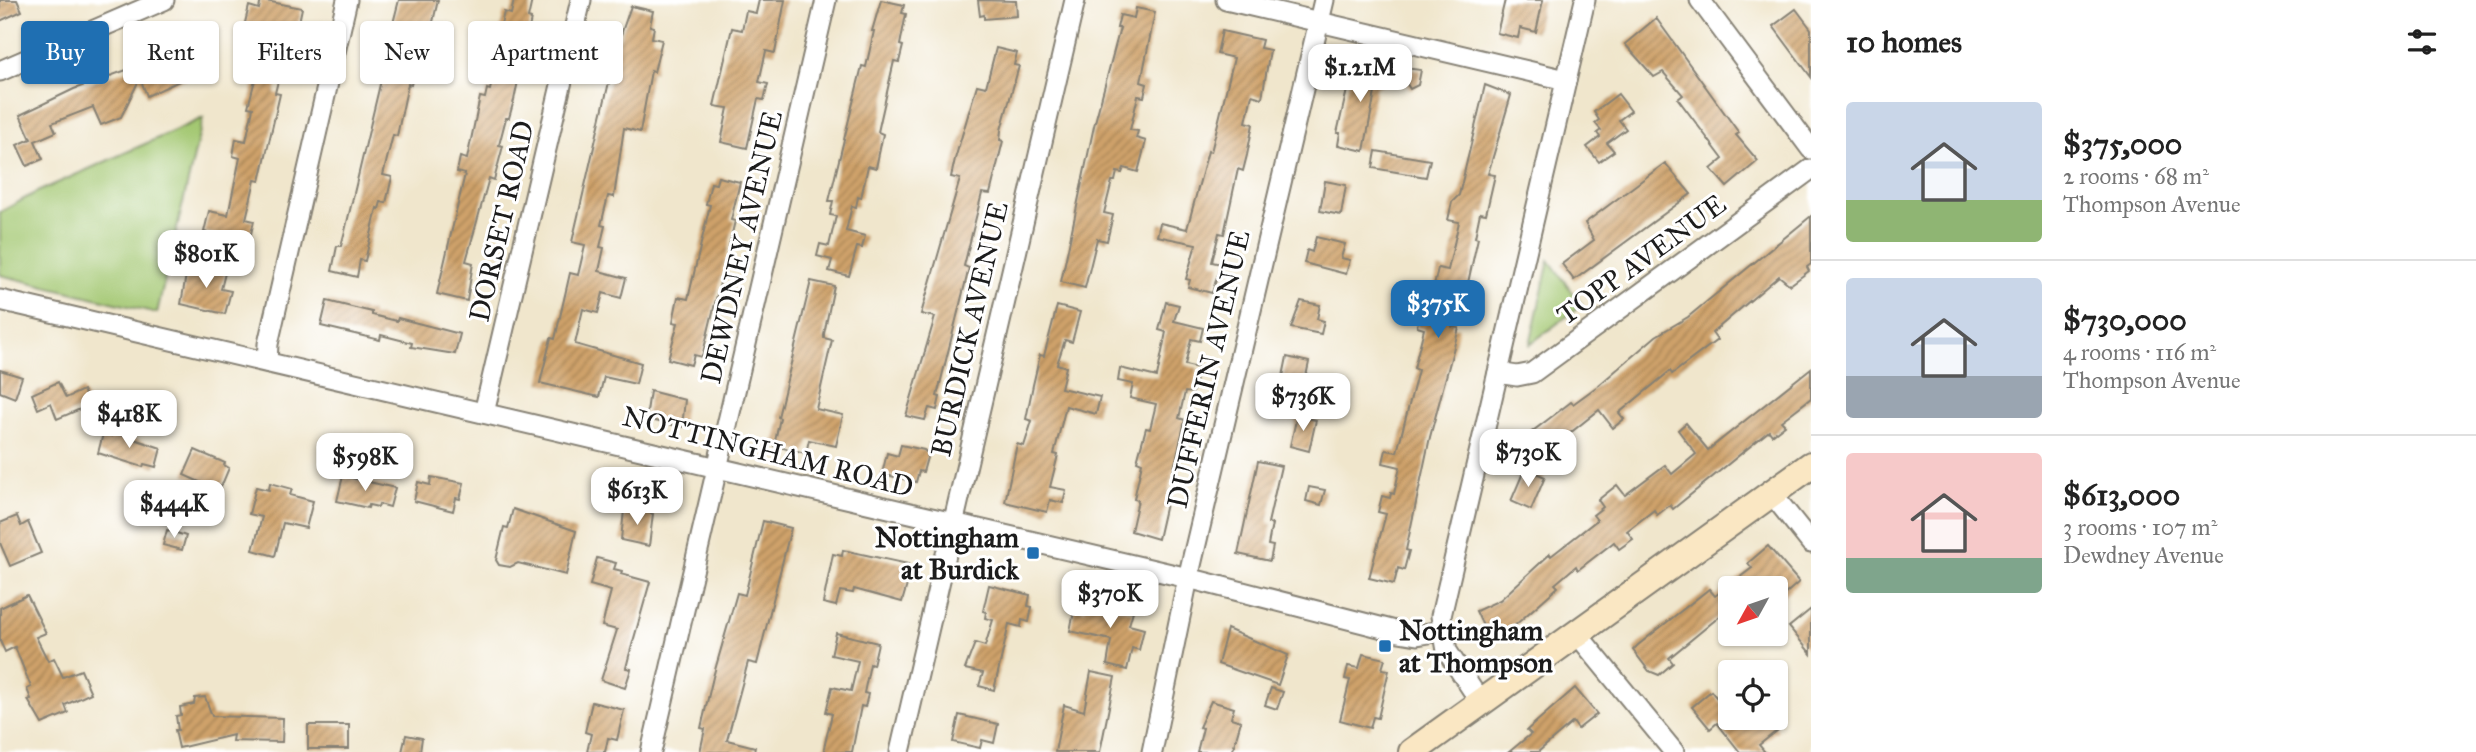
<!DOCTYPE html>
<html lang="en">
<head>
<meta charset="utf-8">
<style>
	:root { --surface:#fff; --page:#f6f6f6; --text:#222; --muted:#767676; --line:#e0e0e0; --accent:#1f6fb2 }
	body { margin:0; font-family:"IM FELL Great Primer",serif; background:var(--page); color:var(--text); height:100vh; display:flex; flex-direction:column; font-size:26px; white-space:nowrap }
	* { box-sizing:border-box; margin:0 }
	p { font-size:23px; color:var(--muted) }
	.icon { flex:none; width:38px; height:38px; fill:none; stroke:currentColor; stroke-width:2; stroke-linecap:round; stroke-linejoin:round }
	.map { position:relative; flex:1; overflow:hidden }
	.sheet { display:flex; flex-direction:column; background:var(--surface); width:665px }
	.sheet>* { flex:none }
	.hud { position:absolute; left:21px; top:21px; width:665px; height:63px; display:flex; gap:14px }
	.needle { width:46px; rotate:230deg }
	.controls { position:absolute; left:1718px; top:576px; display:grid; gap:14px }
	.controls a { display:grid; place-items:center; width:70px; height:70px; border-radius:7px; background:var(--surface); box-shadow:0 2px 5px #0004; font-size:35px }
	.price { position:absolute; translate:-50% -60px; padding:0 16px; border-radius:14px; background:#fff; color:#222; font-size:23px; line-height:46px; filter:drop-shadow(0 2px 4px #0008) }
	.price::after { content:''; position:absolute; left:50%; top:42px; width:21px; height:16px; margin-left:-10px; background:inherit; clip-path:polygon(0 0,100% 0,50% 100%) }
	.price.selected { background:var(--accent); color:#fff }
	ul { padding:0; list-style:none }
	li { display:flex; align-items:center; gap:21px; height:175px; padding:0 35px }
	li+li { border-top:2px solid var(--line) }
	li span { display:grid; place-items:center; flex:none; width:196px; height:140px; border-radius:7px; color:#555 }
	li>.icon { margin-inline-start:auto }
	span .icon { width:84px; height:84px; fill:#fffc; stroke-width:1 }
	li b { font-size:30px }
	h2 { display:flex; justify-content:space-between; align-items:center; height:84px; padding:0 35px; font-size:30px }
	.chip { padding:0 24px; border-radius:7px; background:var(--surface); box-shadow:0 2px 5px #0004; font-size:24px; line-height:63px }
	.chip.selected { background:var(--accent); color:#fff }
	main { display:flex; flex:1; min-height:0 }
	.map>svg:first-child { display:block }
	.park { fill:#a3c771; stroke:#607246; stroke-width:2 }
	.building { fill:url(#building-hatch) }
	.lines { fill:none; stroke-linecap:round; stroke-linejoin:round }
	.minor-casing { stroke:#868174; stroke-width:23 }
	.secondary-casing { stroke:#868174; stroke-width:30 }
	.minor { stroke:#fff; stroke-width:19 }
	.secondary { stroke:#fae7c3; stroke-width:26 }
	.poi-dot { fill:#1f6fb2; stroke:#fff; stroke-width:2.5 }
	.labels { text-anchor:middle; stroke-width:6; stroke-linejoin:round; paint-order:stroke }
	.street-label { font-size:28px; fill:#1c1c1c; stroke:#fff }
	.poi-label { font-size:28px; font-weight:bold; fill:#1c1c1c; stroke:#fff; text-anchor:end }
</style>
</head>
<body>
<main>
<div class="map">
<svg width="1811" height="752" viewBox="0 0 1811 752">
	<defs>
		<pattern id="building-hatch" width="6" height="6" patternUnits="userSpaceOnUse" patternTransform="scale(1.75)"><rect width="6" height="6" fill="#cfa26a"/><path d="M-1 1l2-2M0 6l6-6M5 7l2-2" fill="none" stroke="#a78356"/></pattern>
	</defs>
	<rect width="100%" height="100%" fill="#fff"/>
	<filter id="ink" filterUnits="userSpaceOnUse"><feTurbulence type="fractalNoise" baseFrequency=".0143" numOctaves="2"/><feDisplacementMap in="SourceGraphic" scale="14" xChannelSelector="R" yChannelSelector="G"/><feConvolveMatrix kernelMatrix="1 2 1 2 8 2 1 2 1" color-interpolation-filters="sRGB"/></filter>
	<filter id="wash" filterUnits="userSpaceOnUse"><feTurbulence type="fractalNoise" baseFrequency=".00686" numOctaves="4" result="noise"/><feDisplacementMap in="SourceGraphic" scale="28" xChannelSelector="R" yChannelSelector="G"/><feGaussianBlur stdDeviation="1.57" result="paint"/><feColorMatrix in="noise" values="0 0 0 0 0 0 0 0 0 0 0 0 0 0 0 0 0 1.4 0 .05"/><feComposite in="paint" operator="in"/></filter>
	<g filter="url(#wash)">
		<rect width="100%" height="100%" fill="#f0e6cc"/>
		<g class="park">
			<polygon points="203,118 157,313 0,275 0,212 35,193"/>
			<polygon points="1549,260 1582,305 1530,344"/>
		</g>
		<g id="blocks">
			<g class="building">
				<polygon points="0,0 17,0 22,11 0,21"/>
				<polygon points="261,0 302,8 296,36 244,27 249,6 259,9"/>
				<polygon points="399,0 438,0 428,44 421,42 411,85 408,84 397,136 393,135 383,175 392,177 386,203 381,202 379,209 377,208 365,261 360,260 357,277 332,271 337,246 341,246 345,231 382,76 388,60 399,63 404,38 390,35"/>
				<polygon points="514,0 532,0 528,18 531,19 514,100 509,118 506,118 499,145 503,146 494,180 489,178 466,261 473,263 467,301 437,294 465,174 457,172 460,157 467,159 480,97 485,98 487,89 490,90 497,59 493,58 504,12 511,14"/>
				<polygon points="759,0 785,0 775,53 766,51 759,82 768,84 764,100 758,99 747,148 721,142 728,108 714,106 732,28 742,30 746,11 756,13"/>
				<polygon points="881,0 904,5 902,13 906,14 900,45 903,46 899,62 894,61 878,132 883,134 876,168 868,166 861,198 858,197 856,207 852,206 846,231 865,236 862,248 857,247 849,276 829,271 832,260 817,256 820,244 829,246 836,216 830,215 833,201 829,201 862,66 866,67 874,31 872,31"/>
				<polygon points="978,0 1016,1 1017,16 984,19 984,15 980,16"/>
				<polygon points="1505,0 1543,0 1536,32 1520,28 1518,38 1497,33"/>
				<polygon points="631,6 653,11 650,26 654,27 652,38 662,40 654,72 651,71 640,132 624,128 614,197 608,196 601,225 605,226 600,247 604,248 599,271 626,278 621,298 603,293 598,313 583,309 575,344 641,363 636,384 604,377 599,397 540,383 551,338 555,339 570,273 578,275 585,245 572,242 618,43"/>
				<polygon points="1136,8 1155,12 1141,82 1147,84 1144,97 1138,96 1130,130 1138,131 1136,138 1146,141 1138,172 1124,168 1122,173 1117,172 1115,181 1112,181 1104,213 1113,215 1107,241 1097,239 1085,288 1061,282 1094,126 1120,28 1117,28 1120,15 1134,18"/>
				<polygon points="1796,9 1811,29 1811,77 1773,26"/>
				<polygon points="1656,18 1739,133 1736,135 1758,161 1727,187 1711,169 1723,159 1678,99 1683,95 1663,72 1654,77 1625,44"/>
				<polygon points="1222,31 1262,40 1260,48 1270,50 1262,98 1252,95 1246,122 1253,124 1247,155 1243,171 1238,169 1224,234 1219,233 1212,262 1221,264 1212,293 1188,287 1190,280 1186,279 1196,244 1157,236 1160,223 1187,229 1208,151 1211,152 1234,58 1217,54"/>
				<polygon points="195,36 204,58 197,61 201,71 147,96 140,78 121,117 101,125 93,107 52,123 56,132 35,141 43,159 27,166 17,145 31,139 20,115 74,89 135,67 133,61"/>
				<polygon points="996,48 1017,53 1014,65 1019,66 1001,130 1000,140 1003,141 990,194 982,193 964,266 969,268 937,396 940,397 937,410 929,408 925,420 906,416 935,317 921,314 960,179 951,177 955,159 977,85 986,87"/>
				<polygon points="261,56 283,61 275,93 280,94 260,181 255,180 246,219 254,221 249,242 241,240 239,250 223,246 225,237 204,232 209,211 228,215 240,158 233,156 236,139 246,141 253,108 248,107"/>
				<polygon points="1362,58 1387,65 1383,84 1376,87 1364,151 1338,145 1340,133 1337,133 1350,77 1353,78 1357,64 1361,65"/>
				<polygon points="1396,67 1421,70 1418,85 1410,89"/>
				<polygon points="1485,85 1511,95 1488,174 1495,175 1486,214 1480,213 1475,237 1478,238 1465,296 1461,295 1458,301 1452,327 1459,328 1430,437 1406,550 1409,551 1404,570 1398,568 1394,584 1369,578 1386,514 1378,512 1382,496 1390,498 1391,493 1394,494 1400,467 1383,463 1386,450 1397,452 1418,370 1414,368 1424,329 1417,327 1418,320 1410,318 1414,304 1429,308 1438,268 1448,270 1459,222 1448,220 1452,202 1459,195"/>
				<polygon points="1618,94 1631,111 1619,120 1626,129 1607,143 1614,151 1599,162 1587,147 1600,137 1597,133 1601,130 1595,123 1599,120 1594,112"/>
				<polygon points="1376,151 1430,160 1426,177 1373,168"/>
				<polygon points="1665,163 1691,194 1574,280 1562,264 1594,240 1585,223"/>
				<polygon points="718,177 740,182 731,220 735,221 702,357 694,355 691,365 668,359 678,323 673,322 678,297 688,299 710,205 706,204 711,183 716,184"/>
				<polygon points="1325,181 1346,185 1341,215 1320,211"/>
				<polygon points="1811,216 1811,264 1807,267 1809,271 1790,285 1779,276 1712,333 1717,340 1672,374 1670,371 1619,413 1624,419 1613,428 1599,410 1539,458 1525,437 1571,402 1573,404 1599,385 1656,336 1688,317"/>
				<polygon points="1316,237 1345,244 1341,258 1350,260 1346,274 1304,263 1307,250 1312,252"/>
				<polygon points="205,264 226,269 221,289 231,291 225,314 181,304 187,269 203,273"/>
				<polygon points="811,281 834,286 824,334 824,338 832,340 816,409 843,415 836,446 809,440 806,453 774,446 780,418 778,417"/>
				<polygon points="327,301 372,312 372,315 397,321 398,318 460,334 455,354 411,347 412,343 381,335 380,340 321,326"/>
				<polygon points="1301,301 1320,305 1317,319 1324,321 1321,334 1291,328"/>
				<polygon points="1166,302 1179,305 1174,321 1203,328 1200,341 1191,339 1185,365 1198,368 1193,393 1185,392 1179,418 1185,420 1158,539 1131,531 1138,500 1134,499 1142,463 1137,461 1146,428 1150,429 1156,404 1130,398 1133,384 1118,381 1120,368 1157,377 1166,332 1159,330"/>
				<polygon points="1057,306 1080,312 1072,342 1065,340 1057,364 1066,367 1061,388 1100,397 1096,414 1066,406 1054,454 1058,455 1050,487 1066,490 1063,503 1050,500 1047,512 1005,502 1017,444 1024,446 1032,421 1026,419 1033,385 1040,355 1044,356"/>
				<polygon points="1287,357 1309,362 1302,396 1280,391"/>
				<polygon points="1811,368 1811,398 1781,421 1785,425 1772,435 1769,431 1673,509 1670,505 1657,515 1654,510 1627,531 1633,539 1619,549 1614,542 1578,570 1576,566 1555,584 1558,587 1512,628 1489,639 1476,611 1500,600 1550,554 1551,556 1597,520 1593,515 1603,507 1598,500 1617,485 1625,495 1665,465 1672,474 1696,454 1678,430 1686,423 1708,450"/>
				<polygon points="0,370 22,377 15,398 0,392"/>
				<polygon points="58,382 66,398 83,390 90,405 57,419 51,403 38,409 32,394"/>
				<polygon points="650,391 685,400 682,427 646,419"/>
				<polygon points="1297,416 1316,420 1309,451 1290,446"/>
				<polygon points="113,432 161,448 156,467 144,464 143,467 98,453 103,434 112,436"/>
				<polygon points="901,445 924,450 928,454 923,472 919,471 916,482 882,474 887,453 898,456"/>
				<polygon points="195,450 225,463 224,465 229,468 221,487 215,485 213,488 184,475"/>
				<polygon points="1258,461 1281,466 1268,523 1272,524 1268,545 1273,546 1270,561 1238,554"/>
				<polygon points="1525,468 1545,477 1531,510 1511,501"/>
				<polygon points="343,476 395,488 390,507 379,504 378,507 369,505 368,508 337,501"/>
				<polygon points="431,477 464,483 460,499 456,498 453,511 414,501 418,482 430,485"/>
				<polygon points="270,483 292,489 290,495 313,501 306,528 283,523 275,556 253,550 262,517 249,514 256,487 269,490"/>
				<polygon points="1309,487 1325,490 1321,505 1306,501"/>
				<polygon points="633,507 653,514 649,546 621,540 624,510 632,511"/>
				<polygon points="513,509 576,531 566,575 518,563 510,567 499,565 496,560 504,527 508,528"/>
				<polygon points="17,516 21,526 28,522 41,553 10,566 0,543 0,523"/>
				<polygon points="763,521 791,528 757,664 748,662 727,740 755,747 754,752 700,752 705,729 701,728 713,677 737,593 745,595"/>
				<polygon points="167,530 186,536 182,550 163,545"/>
				<polygon points="1768,546 1799,582 1776,602 1776,588 1731,588 1731,607 1669,658 1673,663 1659,675 1649,671 1633,650 1638,645 1709,589 1715,596 1752,568 1748,563"/>
				<polygon points="843,550 908,564 905,577 909,578 902,602 854,589 853,593 840,591 836,606 823,603 833,554 842,556"/>
				<polygon points="597,558 616,563 614,569 622,571 621,574 650,582 629,656 626,668 631,669 625,688 601,680 617,630 602,626 611,591 590,585"/>
				<polygon points="989,585 1030,595 1028,606 1032,607 1029,622 1022,620 1021,627 1009,624 994,690 979,686 983,673 965,669 975,643 985,646 993,620 985,618 986,612 983,611"/>
				<polygon points="27,595 46,633 36,637 48,661 54,658 63,677 81,670 91,693 65,705 68,713 42,724 28,700 31,699 27,689 31,687 15,647 5,652 0,641 0,608"/>
				<polygon points="1087,601 1133,611 1129,625 1144,629 1139,650 1132,648 1127,670 1107,665 1111,640 1070,631 1075,607 1085,610"/>
				<polygon points="1811,609 1811,654 1789,627"/>
				<polygon points="1227,629 1288,655 1278,685 1218,664"/>
				<polygon points="836,633 878,643 873,665 870,664 864,693 868,694 865,707 861,706 852,752 826,752 824,748 832,714 826,712 832,687 851,691 858,661 831,655"/>
				<polygon points="1363,654 1385,659 1382,669 1389,670 1378,718 1373,717 1370,728 1340,720 1350,680 1345,679 1348,666 1359,668"/>
				<polygon points="1091,672 1115,677 1100,752 1055,752 1064,705 1084,711"/>
				<polygon points="1271,688 1283,692 1277,709 1265,705"/>
				<polygon points="1575,688 1597,714 1578,729 1573,722 1538,752 1509,752 1531,734 1527,730"/>
				<polygon points="1711,691 1742,728 1756,718 1768,718 1778,730 1759,745 1765,752 1740,752 1717,723 1710,729 1692,707"/>
				<polygon points="205,697 212,716 283,718 282,742 232,741 233,735 179,748 175,730 178,730 176,716 181,715 180,707 194,704 195,698"/>
				<polygon points="1211,701 1234,708 1231,718 1241,721 1232,752 1197,752 1203,728 1199,727"/>
				<polygon points="592,702 624,710 617,740 608,738 605,752 587,752 591,734 585,732"/>
				<polygon points="959,715 998,724 994,743 982,740 980,748 953,742"/>
				<rect x="308" y="725" width="41" height="24"/>
				<polygon points="406,735 422,738 420,752 402,752"/>
			</g>
		</g>
	</g>
	<g filter="url(#ink)">
		<use href="#blocks" fill-opacity="0" stroke="#868174" stroke-width="2"/>
		<g class="lines">
			<defs>
				<g id="minor">
					<polyline points="1226,0 1566,80"/>
					<polyline points="1700,0 1811,149"/>
					<polyline points="0,71 164,0"/>
					<polyline points="0,300 1188,578 1399,632 1417,635 1441,631"/>
					<polyline points="267,362 268,344 347,0"/>
					<polyline points="1498,373 1517,376 1532,373 1811,169"/>
					<polyline points="484,413 581,0"/>
					<polyline points="1772,494 1811,543"/>
					<polyline points="1578,635 1674,752"/>
					<polyline points="1481,703 1447,651 1441,616 1585,0"/>
					<polyline points="651,752 826,0"/>
					<polyline points="900,752 1075,0"/>
					<polyline points="1152,752 1188,578 1324,0"/>
				</g>
				<polyline id="secondary" points="1412,752 1811,465"/>
			</defs>
			<use href="#minor" class="minor-casing"/>
			<use href="#secondary" class="secondary-casing"/>
			<use href="#minor" class="minor"/>
			<use href="#secondary" class="secondary"/>
		</g>
	</g>
	<g class="poi-dot">
		<rect x="1026" y="546" width="14" height="14" rx="3.5"/>
		<rect x="1378" y="639" width="14" height="14" rx="3.5"/>
	</g>
	<g class="labels">
		<g class="street-label">
			<text transform="translate(501 221) rotate(-77)" y="10">DORSET ROAD</text>
			<text transform="translate(741 247) rotate(-77)" y="10">DEWDNEY AVENUE</text>
			<text transform="translate(1641 259) rotate(-36)" y="10">TOPP AVENUE</text>
			<text transform="translate(969 329) rotate(-77)" y="10">BURDICK AVENUE</text>
			<text transform="translate(1208 369) rotate(-77)" y="10">DUFFERIN AVENUE</text>
			<text transform="translate(768 451) rotate(14)" y="10">NOTTINGHAM ROAD</text>
		</g>
		<g class="poi-label">
			<text x="1019" y="547">Nottingham<tspan x="1019" dy="32">at Burdick</tspan></text>
			<text x="1399" y="640" text-anchor="start">Nottingham<tspan x="1399" dy="32">at Thompson</tspan></text>
		</g>
	</g>
</svg>
<div class="controls">
<a><svg class="needle" viewBox="-14 -14 28 28"><path d="M0-13l5 13h-10z" fill="#e53935"/><path d="M0 13l5-13h-10z" fill="#767676"/></svg></a>
<a><svg class="icon" aria-label="locate" viewBox="0 0 24 24"><circle cx="12" cy="12" r="6"/><path d="M12 2v4M12 18v4M2 12h4M18 12h4"/></svg></a>
</div>
<b class="price" style="left:1360px;top:104px">$1.21M</b>
<b class="price" style="left:206px;top:290px">$801K</b>
<b class="price selected" style="left:1438px;top:340px">$375K</b>
<b class="price" style="left:1303px;top:433px">$736K</b>
<b class="price" style="left:129px;top:450px">$418K</b>
<b class="price" style="left:1528px;top:489px">$730K</b>
<b class="price" style="left:365px;top:493px">$598K</b>
<b class="price" style="left:637px;top:527px">$613K</b>
<b class="price" style="left:174px;top:540px">$444K</b>
<b class="price" style="left:1110px;top:630px">$370K</b>
<div class="hud">
<a class="chip selected">Buy</a>
<a class="chip">Rent</a>
<a class="chip">Filters</a>
<a class="chip">New</a>
<a class="chip">Apartment</a>
</div>
</div>
<section class="sheet">
<h2>10 homes<svg class="icon" aria-label="filters" viewBox="0 0 24 24"><path d="M4 7h16M4 17h16"/><circle cx="9" cy="7" r="2"/><circle cx="15" cy="17" r="2"/></svg></h2>
<ul>
<li><span style="background:linear-gradient(#c9d6e8 70%,#8fb573 0)"><svg class="icon" aria-label="home" viewBox="0 0 24 24"><path d="M3 11l9-7 9 7M6 9v11h12V9"/></svg></span><div><b>$375,000</b><p>2 rooms · 68 m²</p><p>Thompson Avenue</p></div></li>
<li><span style="background:linear-gradient(#c9d6e8 70%,#9aa5b1 0)"><svg class="icon" aria-label="home" viewBox="0 0 24 24"><path d="M3 11l9-7 9 7M6 9v11h12V9"/></svg></span><div><b>$730,000</b><p>4 rooms · 116 m²</p><p>Thompson Avenue</p></div></li>
<li><span style="background:linear-gradient(#f6c9c9 75%,#7fa58c 0)"><svg class="icon" aria-label="home" viewBox="0 0 24 24"><path d="M3 11l9-7 9 7M6 9v11h12V9"/></svg></span><div><b>$613,000</b><p>3 rooms · 107 m²</p><p>Dewdney Avenue</p></div></li>
</ul>
</section>
</main>
</body>
</html>
